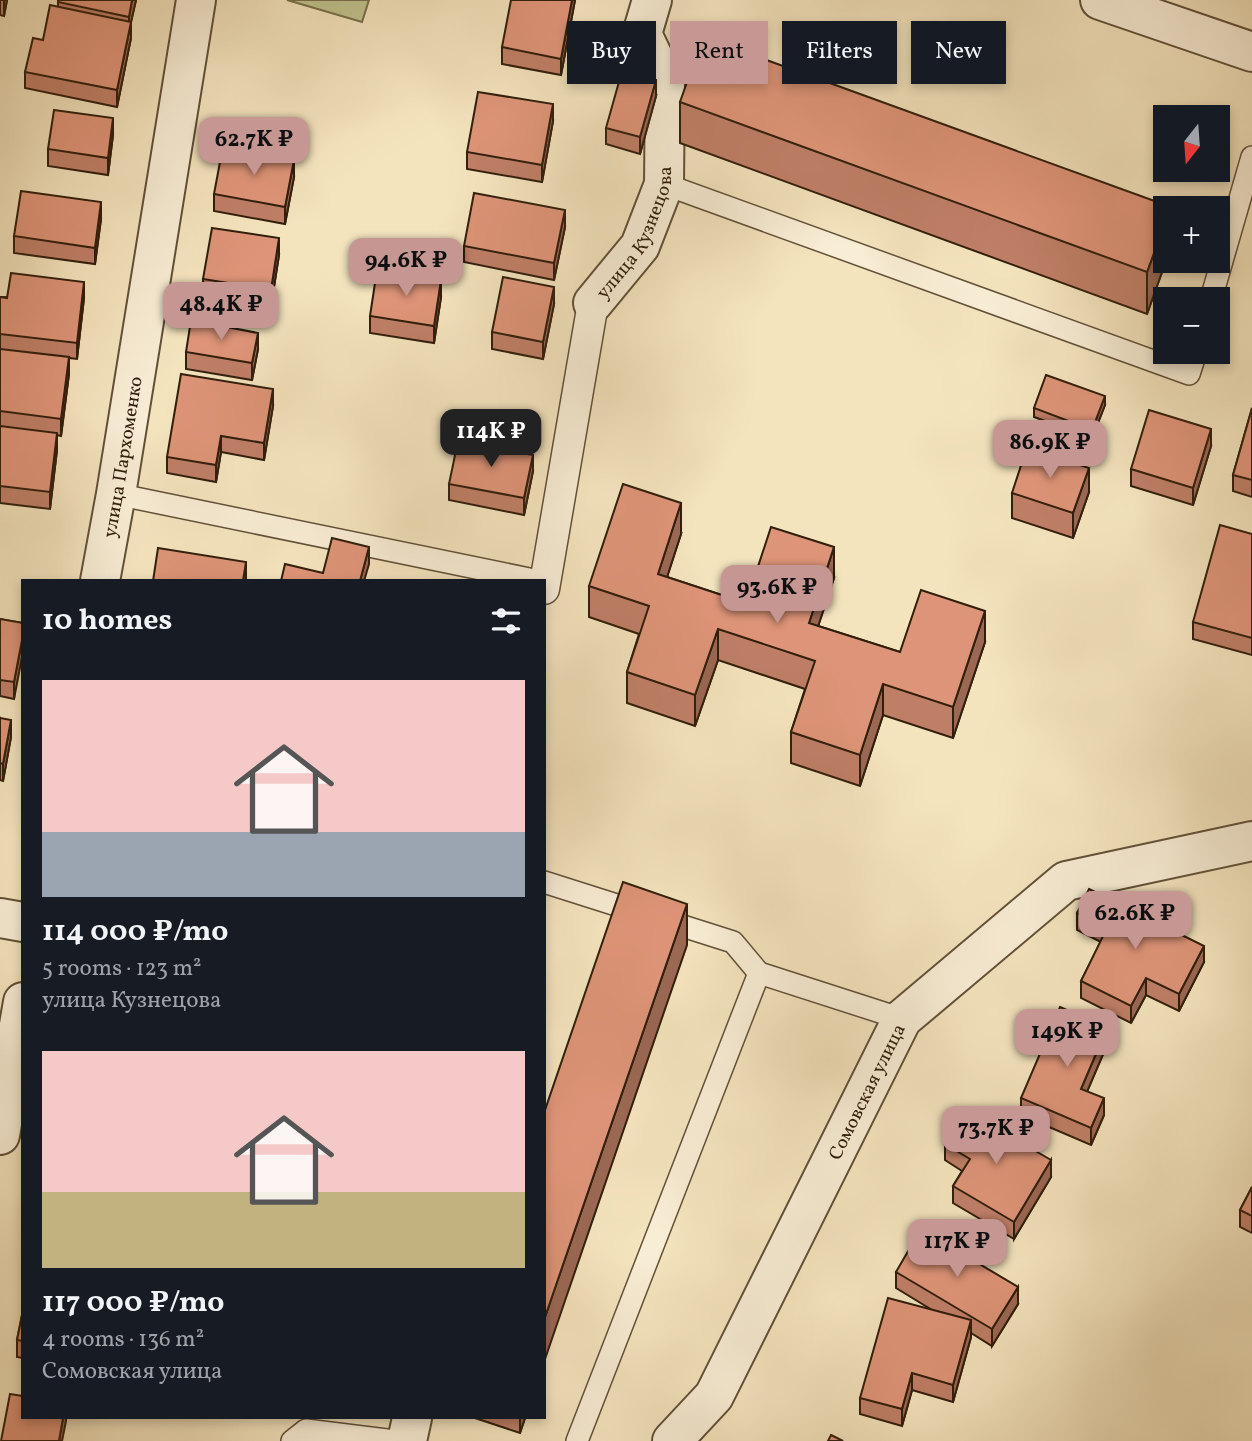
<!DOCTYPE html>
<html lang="en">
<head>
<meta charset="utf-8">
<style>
	:root { --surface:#171b24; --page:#242831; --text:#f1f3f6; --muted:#9ea1a6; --accent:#c59692 }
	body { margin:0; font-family:Vollkorn,serif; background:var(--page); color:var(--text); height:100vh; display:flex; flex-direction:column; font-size:26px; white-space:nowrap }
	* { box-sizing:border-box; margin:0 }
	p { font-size:23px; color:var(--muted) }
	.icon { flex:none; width:38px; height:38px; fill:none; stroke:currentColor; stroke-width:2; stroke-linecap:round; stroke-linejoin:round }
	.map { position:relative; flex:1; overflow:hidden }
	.details { position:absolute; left:21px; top:579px; width:525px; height:840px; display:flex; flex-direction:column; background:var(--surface); border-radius:0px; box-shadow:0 4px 10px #0003 }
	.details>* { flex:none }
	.banner { position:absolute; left:567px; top:21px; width:579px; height:63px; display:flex; gap:14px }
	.needle { width:46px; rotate:197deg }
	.fabs { position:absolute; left:1153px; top:105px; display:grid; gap:14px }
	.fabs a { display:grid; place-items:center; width:77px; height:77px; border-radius:0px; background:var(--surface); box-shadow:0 4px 10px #0003; font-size:35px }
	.price { position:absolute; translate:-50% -60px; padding:0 16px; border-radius:14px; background:var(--accent); color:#111; font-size:23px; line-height:46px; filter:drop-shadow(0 2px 4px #0008) }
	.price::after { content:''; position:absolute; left:50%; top:42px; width:21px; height:16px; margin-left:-10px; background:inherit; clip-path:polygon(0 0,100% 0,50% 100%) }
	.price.on { background:#222; color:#fff }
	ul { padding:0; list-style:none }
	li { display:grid; align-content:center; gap:14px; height:371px; padding:0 21px }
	li span { display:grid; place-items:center; height:217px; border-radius:0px; color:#555 }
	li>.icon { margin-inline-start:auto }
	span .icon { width:126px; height:126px; fill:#fffc; stroke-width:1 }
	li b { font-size:30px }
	h2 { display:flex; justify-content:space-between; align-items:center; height:84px; padding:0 21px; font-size:30px }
	.chip { padding:0 24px; border-radius:0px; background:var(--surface); box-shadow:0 4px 10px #0003; font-size:24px; line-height:63px }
	.chip.on { background:var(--accent); color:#111 }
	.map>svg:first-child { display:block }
	.pitch { fill:#c0c38e; stroke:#78704d; stroke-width:2 }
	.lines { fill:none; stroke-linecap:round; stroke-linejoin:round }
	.service-casing { stroke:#625038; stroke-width:24 }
	.pedestrian-casing { stroke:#625038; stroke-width:33 }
	.minor-casing { stroke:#625038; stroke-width:42 }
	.service { stroke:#f8edd5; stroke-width:21 }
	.pedestrian { stroke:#f8edd5; stroke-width:30 }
	.minor { stroke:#f8edd5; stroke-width:38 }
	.wall { fill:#bf7f67; stroke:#311e0c; stroke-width:2 }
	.shaded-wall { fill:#9b6854; stroke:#311e0c; stroke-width:2 }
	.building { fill:#de9478; stroke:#311e0c; stroke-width:2 }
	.labels { text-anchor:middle; stroke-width:5; stroke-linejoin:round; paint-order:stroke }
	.street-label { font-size:19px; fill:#311e0c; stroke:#f8edd5 }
</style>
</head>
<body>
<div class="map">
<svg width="1252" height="1441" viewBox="0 0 1252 1441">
	<rect width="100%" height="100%" fill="#f4e4be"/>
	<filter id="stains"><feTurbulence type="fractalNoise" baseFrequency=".00286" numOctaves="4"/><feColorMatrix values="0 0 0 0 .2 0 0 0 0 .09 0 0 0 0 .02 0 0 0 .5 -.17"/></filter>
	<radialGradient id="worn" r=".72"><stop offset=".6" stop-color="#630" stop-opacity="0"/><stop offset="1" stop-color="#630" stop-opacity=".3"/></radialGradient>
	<polygon class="pitch" points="287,0 369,0 362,22"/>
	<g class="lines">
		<defs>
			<g id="service">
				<polyline points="664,184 1189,374 1196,352"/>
				<polyline points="1211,299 1252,157"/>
				<polyline points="116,494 539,581"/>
				<polyline points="544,882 733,942 759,973 902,1019"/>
				<polyline points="292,1441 306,1430 395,1441"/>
				<polyline points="577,1441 759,973"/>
			</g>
			<polyline id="pedestrian" points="544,589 593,303"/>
			<g id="minor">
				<polyline points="1100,0 1252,52"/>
				<path id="s1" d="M593 303 640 246 664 184 665 82 642 34 652 0"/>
				<path id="s2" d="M100 581 116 494 196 0"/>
				<polyline points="0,918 23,922"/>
				<polyline points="0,1135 23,1002"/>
				<polyline points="407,1441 412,1418"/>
				<path id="s3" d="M672 1441 714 1396 902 1019 1066 881 1252 841"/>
			</g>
		</defs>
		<use href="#service" class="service-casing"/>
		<use href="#pedestrian" class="pedestrian-casing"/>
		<use href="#minor" class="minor-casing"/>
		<use href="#service" class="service"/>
		<use href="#pedestrian" class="pedestrian"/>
		<use href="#minor" class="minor"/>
	</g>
	<g class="wall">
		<polygon points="0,0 7,0 4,16 0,15"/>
		<polygon points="58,0 136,0 131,22 131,38 117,107 25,88 25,72 43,40 58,6"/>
		<polygon points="575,0 561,75 502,64 502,47"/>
		<polygon points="656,96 640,154 606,144 606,128"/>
		<polygon points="680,102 1166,261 1147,314 680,143"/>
		<polygon points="553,121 542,182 467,169 467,152"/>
		<polygon points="113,135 108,175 48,166 48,149"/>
		<polygon points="294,177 285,224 214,211 214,194"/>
		<polygon points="101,219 95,264 14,253 14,236"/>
		<polygon points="565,227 554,280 464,262 464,246"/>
		<polygon points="279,255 271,306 203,296 203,279"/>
		<polygon points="0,297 84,298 77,359 69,358 69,374 61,436 57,435 57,450 50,509 0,503"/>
		<polygon points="441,297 434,343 370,333 370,316"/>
		<polygon points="554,304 543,359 492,349 492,332"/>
		<polygon points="258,349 252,380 186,369 186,352"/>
		<polygon points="1105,405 1092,438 1034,417 1034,408"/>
		<polygon points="273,406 264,460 221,452 216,482 167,473 167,457"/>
		<polygon points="1252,408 1252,497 1233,491 1233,475"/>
		<polygon points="1211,446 1193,505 1131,486 1131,469"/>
		<polygon points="533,471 524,515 449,500 449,484"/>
		<polygon points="1089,492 1073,538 1012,518 1012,493"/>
		<polygon points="681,534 667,577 746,603 834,578 818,626 900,652 985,642 953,738 883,715 860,786 791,763 791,732 805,689 718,660 695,726 627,703 627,672 639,634 589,617 589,586"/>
		<polygon points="1252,534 1252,655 1193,639 1193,622"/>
		<polygon points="0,619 23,623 14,699 0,696"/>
		<polygon points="0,718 11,737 3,781 0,780"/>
		<polygon points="1077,913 1204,962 1179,1011 1146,995 1131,1023 1081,998 1081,981 1101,942 1077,930"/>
		<polygon points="1107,1045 1087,1091 1104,1115 1091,1145 1021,1115 1021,1098"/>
		<polygon points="945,1144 1051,1177 1014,1239 953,1203 953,1186 962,1171 945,1160"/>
		<polygon points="1252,1187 1252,1233 1240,1227 1240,1210"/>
		<polygon points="896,1272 1018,1304 992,1346 971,1333 971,1337 953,1402 912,1390 902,1426 860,1414 860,1398 932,1310 896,1288"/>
		<polygon points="23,1310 23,1358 17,1357 17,1340"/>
		<polygon points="475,1418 525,1418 520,1433"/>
	</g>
	<g class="shaded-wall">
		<polygon points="4,0 7,0 4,16"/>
		<polygon points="132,0 136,0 131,22 131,38 117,107 117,90 129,32 129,17"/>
		<polygon points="572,0 575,0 561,75 561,59"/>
		<polygon points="656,80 656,96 640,154 640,137"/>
		<polygon points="553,104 553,121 542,182 542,165"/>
		<polygon points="113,118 113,135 108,175 108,158"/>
		<polygon points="294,160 294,177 285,224 285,207"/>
		<polygon points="101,202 101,219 95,264 95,248"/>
		<polygon points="565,210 565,227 554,280 554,263"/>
		<polygon points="1166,221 1166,261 1147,314 1147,272"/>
		<polygon points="279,238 279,255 271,306 271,290"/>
		<polygon points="441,280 441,297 434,343 434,326"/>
		<polygon points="84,282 84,298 77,359 77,343"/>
		<polygon points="554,287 554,304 543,359 543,342"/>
		<polygon points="258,333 258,349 252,380 252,363"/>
		<polygon points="69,357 69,374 61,436 61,419"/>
		<polygon points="273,389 273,406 264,460 264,443"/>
		<polygon points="1105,396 1105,405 1092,438 1092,430"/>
		<polygon points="1211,429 1211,446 1193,505 1193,488"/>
		<polygon points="57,433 57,450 50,509 50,492"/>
		<polygon points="221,436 221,452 216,482 216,465"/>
		<polygon points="533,455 533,471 524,515 524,498"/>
		<polygon points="1089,468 1089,492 1073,538 1073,513"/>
		<polygon points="681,503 681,534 658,605 658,574"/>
		<polygon points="369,547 369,564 364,581 360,581"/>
		<polygon points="834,547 834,578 809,654 809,623"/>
		<polygon points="246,562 246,579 245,581 243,581"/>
		<polygon points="985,611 985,642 953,738 953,707"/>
		<polygon points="718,629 718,660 695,726 695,695"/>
		<polygon points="23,635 23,652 14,699 14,682"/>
		<polygon points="883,684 883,715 860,786 860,755"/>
		<polygon points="11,720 11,737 3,781 3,764"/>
		<polygon points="687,904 687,945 544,1362 544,1320"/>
		<polygon points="1204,946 1204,962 1179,1011 1179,994"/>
		<polygon points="1146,978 1146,995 1131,1023 1131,1006"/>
		<polygon points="1107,1028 1107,1045 1081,1106 1081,1089"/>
		<polygon points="1104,1098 1104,1115 1091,1145 1091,1128"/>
		<polygon points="1051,1160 1051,1177 1014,1239 1014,1222"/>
		<polygon points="1018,1287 1018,1304 992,1346 992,1329"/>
		<polygon points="971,1320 971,1337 953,1402 953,1385"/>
		<polygon points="912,1373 912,1390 902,1426 902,1409"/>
		<polygon points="63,1418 66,1418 66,1421 62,1441 59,1441"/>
		<polygon points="520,1418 525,1418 520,1433"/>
	</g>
	<g class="building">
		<polygon points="58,0 132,0 129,17 58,2"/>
		<polygon points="511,0 572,0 561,59 502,47"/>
		<polygon points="50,5 131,22 117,90 25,72 33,38 43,40"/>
		<polygon points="703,37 1171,207 1170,208 1166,208 1166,221 1147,272 680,102"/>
		<polygon points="622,71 656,80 640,137 606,128"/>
		<polygon points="478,92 553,104 542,165 467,152"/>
		<polygon points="54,110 113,118 108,158 48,149"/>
		<polygon points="223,146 294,160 285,207 214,194"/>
		<polygon points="21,191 101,202 95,248 14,236"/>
		<polygon points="474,193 565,210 554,263 464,246"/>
		<polygon points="212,228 279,238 271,290 203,279"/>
		<polygon points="377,270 441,280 434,326 370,316"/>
		<polygon points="11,273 84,282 77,343 0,334 0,297 7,298"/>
		<polygon points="503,277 554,287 543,342 492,332"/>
		<polygon points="191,320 258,333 252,363 186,352"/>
		<polygon points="0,349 69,357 61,419 0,411"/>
		<polygon points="181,374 273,389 264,443 221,436 216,465 167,457"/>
		<polygon points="1046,375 1105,396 1092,430 1034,408"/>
		<polygon points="1252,408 1252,480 1233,475"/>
		<polygon points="1149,410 1211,429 1193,488 1131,469"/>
		<polygon points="0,426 57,433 50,492 0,486"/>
		<polygon points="458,441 533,455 524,498 449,484"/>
		<polygon points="1027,447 1089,468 1073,513 1012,493"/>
		<polygon points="623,484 681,503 658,574 746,603 771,527 834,547 809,623 900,652 921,590 985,611 953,707 883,684 860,755 791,732 815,661 718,629 695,695 627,672 649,606 589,586"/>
		<polygon points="1220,525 1252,534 1252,638 1193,622"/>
		<polygon points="332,538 369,547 360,581 281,581 285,564 323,573"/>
		<polygon points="158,548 246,562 243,581 153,581"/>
		<polygon points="0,619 23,623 23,635 14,682 0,680"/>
		<polygon points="0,718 11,720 3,764 0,763"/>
		<polygon points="623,882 687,904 544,1320 544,1113"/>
		<polygon points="1089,889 1204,946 1179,994 1146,978 1131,1006 1081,981 1107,928 1077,913"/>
		<polygon points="1060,1007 1107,1028 1081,1089 1104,1098 1091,1128 1021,1098"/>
		<polygon points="965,1110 1051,1160 1014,1222 953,1186 970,1159 945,1144"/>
		<polygon points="1252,1187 1252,1216 1240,1210"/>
		<polygon points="921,1229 1018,1287 992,1329 896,1272"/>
		<polygon points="888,1298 971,1320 953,1385 912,1373 902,1409 860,1398"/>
		<polygon points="23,1310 23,1341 17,1340"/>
		<polygon points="10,1394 23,1396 23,1418 63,1418 59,1441 1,1441"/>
		<polygon points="831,1435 843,1441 828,1441"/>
	</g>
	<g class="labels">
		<g class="street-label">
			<text dy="7" stroke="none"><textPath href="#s1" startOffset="84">улица Кузнецова</textPath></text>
			<text dy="7" stroke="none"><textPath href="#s2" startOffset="126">улица Пархоменко</textPath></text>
			<text dy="7" stroke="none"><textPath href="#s3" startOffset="402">Сомовская улица</textPath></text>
		</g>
	</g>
	<rect width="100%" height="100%" filter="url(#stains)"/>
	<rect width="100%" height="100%" fill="url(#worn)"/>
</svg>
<div class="fabs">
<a><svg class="needle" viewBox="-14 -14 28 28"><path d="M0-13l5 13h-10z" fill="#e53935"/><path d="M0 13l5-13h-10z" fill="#9ea1a6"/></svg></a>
<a>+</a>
<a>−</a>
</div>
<b class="price" style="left:254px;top:177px">62.7K ₽</b>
<b class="price" style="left:406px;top:298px">94.6K ₽</b>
<b class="price" style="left:221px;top:342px">48.4K ₽</b>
<b class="price on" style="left:491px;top:469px">114K ₽</b>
<b class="price" style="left:1050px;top:480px">86.9K ₽</b>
<b class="price" style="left:777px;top:625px">93.6K ₽</b>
<b class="price" style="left:1135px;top:951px">62.6K ₽</b>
<b class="price" style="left:1067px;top:1069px">149K ₽</b>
<b class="price" style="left:996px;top:1166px">73.7K ₽</b>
<b class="price" style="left:957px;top:1279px">117K ₽</b>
<div class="banner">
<a class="chip">Buy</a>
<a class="chip on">Rent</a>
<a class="chip">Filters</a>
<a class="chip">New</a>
</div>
<section class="details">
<h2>10 homes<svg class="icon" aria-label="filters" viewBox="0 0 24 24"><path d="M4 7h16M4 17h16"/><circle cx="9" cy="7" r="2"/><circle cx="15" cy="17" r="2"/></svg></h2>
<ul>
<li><span style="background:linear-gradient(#f6c9c9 70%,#9aa5b1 0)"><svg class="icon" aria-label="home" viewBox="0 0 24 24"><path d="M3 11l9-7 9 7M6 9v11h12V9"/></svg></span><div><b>114 000 ₽/mo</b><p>5 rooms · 123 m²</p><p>улица Кузнецова</p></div></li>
<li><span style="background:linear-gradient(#f6c9c9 65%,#c2b280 0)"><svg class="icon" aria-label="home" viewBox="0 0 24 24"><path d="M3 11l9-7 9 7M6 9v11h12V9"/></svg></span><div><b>117 000 ₽/mo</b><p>4 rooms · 136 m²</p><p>Сомовская улица</p></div></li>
</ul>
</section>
</div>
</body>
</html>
